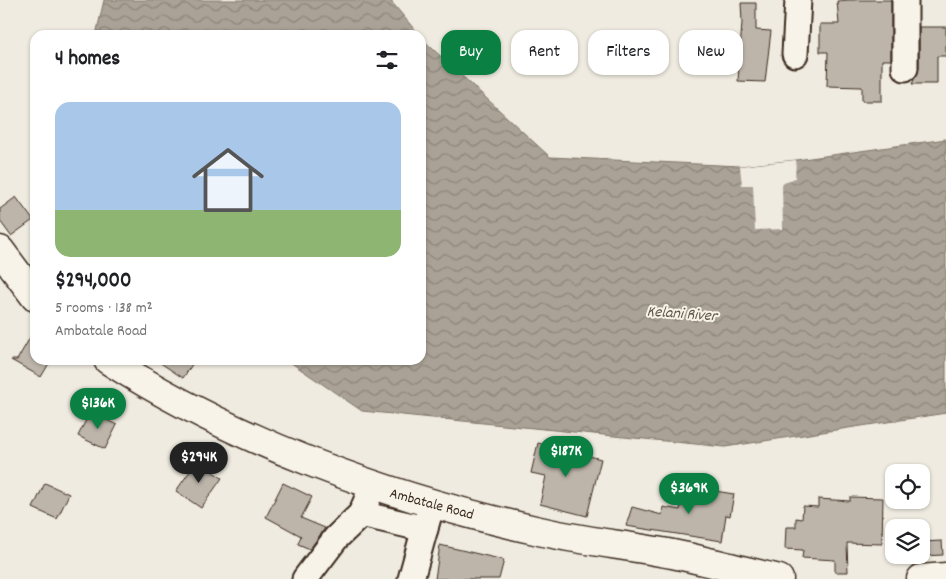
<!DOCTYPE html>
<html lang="en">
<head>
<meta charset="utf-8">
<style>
	:root { --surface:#fff; --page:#f2f2f2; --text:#202124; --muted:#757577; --line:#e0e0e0; --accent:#0b8043 }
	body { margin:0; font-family:Dekko,sans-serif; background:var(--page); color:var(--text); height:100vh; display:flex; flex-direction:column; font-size:19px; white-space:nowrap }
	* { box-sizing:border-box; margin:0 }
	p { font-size:16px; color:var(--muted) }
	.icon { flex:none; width:28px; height:28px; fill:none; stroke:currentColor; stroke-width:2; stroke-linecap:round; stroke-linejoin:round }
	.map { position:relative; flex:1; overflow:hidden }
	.side { position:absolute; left:30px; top:30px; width:396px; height:335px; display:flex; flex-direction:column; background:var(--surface); border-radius:15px; box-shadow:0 1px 4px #0004 }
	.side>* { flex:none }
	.top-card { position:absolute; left:441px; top:30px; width:429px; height:45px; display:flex; gap:10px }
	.controls { position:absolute; left:885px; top:464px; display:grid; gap:10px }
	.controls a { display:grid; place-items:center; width:45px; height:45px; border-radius:10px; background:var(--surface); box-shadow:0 1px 4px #0004; font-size:25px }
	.price { position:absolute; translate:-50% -42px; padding:0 11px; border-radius:18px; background:var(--accent); color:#fff; font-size:16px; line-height:32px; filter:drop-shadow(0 1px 2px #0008) }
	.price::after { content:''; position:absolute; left:50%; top:30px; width:15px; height:11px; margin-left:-8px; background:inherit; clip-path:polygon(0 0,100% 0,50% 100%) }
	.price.on { background:#222; color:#fff }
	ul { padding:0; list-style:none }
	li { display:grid; align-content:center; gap:10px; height:265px; padding:0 25px }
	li+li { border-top:1px solid var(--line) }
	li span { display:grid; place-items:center; height:155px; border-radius:15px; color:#555 }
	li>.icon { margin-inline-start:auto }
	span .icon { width:90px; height:90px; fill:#fffc; stroke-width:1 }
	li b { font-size:21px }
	h2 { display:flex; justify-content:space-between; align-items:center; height:60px; padding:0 25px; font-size:21px }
	.tag { padding:0 18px; border-radius:15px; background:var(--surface); box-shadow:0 1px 4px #0004; font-size:18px; line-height:45px }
	.tag.on { background:var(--accent); color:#fff }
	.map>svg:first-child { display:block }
	.water { fill:url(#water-waves); stroke:#7e7266 }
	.pier { fill:#efebe0 }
	.building { fill:#bdb5aa; stroke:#3b2a1e }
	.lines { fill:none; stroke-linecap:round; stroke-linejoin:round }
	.minor-casing { stroke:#3b2a1e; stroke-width:29 }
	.major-casing { stroke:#3b2a1e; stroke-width:31 }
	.minor { stroke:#f7f3e8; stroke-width:25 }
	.major { stroke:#f7f3e8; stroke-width:28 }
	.labels { text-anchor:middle; stroke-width:4; stroke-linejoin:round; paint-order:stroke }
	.street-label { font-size:15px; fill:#3b2a1e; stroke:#f7f3e8 }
	.water-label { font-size:16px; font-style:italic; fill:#625448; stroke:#f7f3e8 }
</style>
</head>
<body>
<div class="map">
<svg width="946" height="579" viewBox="0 0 946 579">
	<defs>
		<pattern id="water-waves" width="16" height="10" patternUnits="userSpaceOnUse" patternTransform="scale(1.25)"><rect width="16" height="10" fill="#aaa296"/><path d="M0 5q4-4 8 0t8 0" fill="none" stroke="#8c847a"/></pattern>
	</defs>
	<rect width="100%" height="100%" fill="#efebe0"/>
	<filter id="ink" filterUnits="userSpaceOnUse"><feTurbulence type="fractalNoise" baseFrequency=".02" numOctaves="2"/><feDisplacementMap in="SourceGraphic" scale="10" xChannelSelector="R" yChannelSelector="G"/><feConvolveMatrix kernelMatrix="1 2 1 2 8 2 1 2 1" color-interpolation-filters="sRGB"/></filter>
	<g filter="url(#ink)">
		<g class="water">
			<polygon points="104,0 390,0 419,35 96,35"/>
			<polygon points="421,38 550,157 740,166 796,160 946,139 946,413 725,447 362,411 287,360 421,360"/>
		</g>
		<polygon class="pier" points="796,160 795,178 782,184 783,229 755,230 753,185 742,185 740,166"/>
		<g class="building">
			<polygon points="849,0 891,0 891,60 882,60 882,101 862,101 862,87 827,86 828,52 820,52 820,24 839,24 837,1"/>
			<polygon points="741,3 756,3 756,30 771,31 765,82 738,81 742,22"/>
			<polygon points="919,27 946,27 946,56 937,56 937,84 912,84 919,68"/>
			<polygon points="16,197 33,220 11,236 0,221 0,209"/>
			<polygon points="35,329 35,360 51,360 41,377 11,360 17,360"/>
			<polygon points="156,360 195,360 183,378"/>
			<polygon points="90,412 117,425 105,449 78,436"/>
			<polygon points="538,443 601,459 587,516 540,504 546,476 531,473"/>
			<polygon points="197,461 222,478 201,508 176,491"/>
			<polygon points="45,483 69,494 57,519 33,508"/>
			<polygon points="283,483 312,497 301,518 325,528 310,549 298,544 301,536 266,517"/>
			<polygon points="684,486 734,494 730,516 726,515 722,541 626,526 632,507 662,515 663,507 680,510"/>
			<polygon points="850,497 883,498 882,544 847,543 848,572 835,572 835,560 802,558 803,550 785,549 786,527 796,527 796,518 802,519 803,506 818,507 818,499 850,501"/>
			<polygon points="942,541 943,555 921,556 921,542"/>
			<polygon points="440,545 504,560 499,579 435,579"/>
		</g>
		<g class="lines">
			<defs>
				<g id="minor">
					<polyline points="905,0 905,68"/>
					<polyline points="795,54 798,0"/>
					<polyline points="361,514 425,529"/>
					<polyline points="305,579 336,538 361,514 373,486"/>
					<polyline points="411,579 432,503"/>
				</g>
				<g id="major">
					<polyline points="0,250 35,297"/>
					<path d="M108 360C236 442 388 497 535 530 585 542 637 546 687 557 718 564 749 572 779 579"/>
					<polyline points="921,579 946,577"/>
				</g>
			</defs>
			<use href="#minor" class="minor-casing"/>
			<use href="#major" class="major-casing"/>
			<use href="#minor" class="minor"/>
			<use href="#major" class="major"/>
		</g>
	</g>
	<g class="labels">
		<g class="street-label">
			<text transform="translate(432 503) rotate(15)" y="5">Ambatale Road</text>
		</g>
		<g class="water-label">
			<text transform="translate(682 312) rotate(4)" y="6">Kelani River</text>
		</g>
	</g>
</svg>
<div class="controls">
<a><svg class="icon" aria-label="locate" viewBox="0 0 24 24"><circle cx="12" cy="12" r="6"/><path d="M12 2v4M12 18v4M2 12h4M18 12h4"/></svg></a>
<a><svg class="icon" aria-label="layers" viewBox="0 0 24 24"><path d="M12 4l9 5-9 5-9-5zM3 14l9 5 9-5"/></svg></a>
</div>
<b class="price" style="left:98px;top:430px">$136K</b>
<b class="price" style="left:566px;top:478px">$187K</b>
<b class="price on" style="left:199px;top:484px">$294K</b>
<b class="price" style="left:689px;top:515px">$369K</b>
<div class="top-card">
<a class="tag on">Buy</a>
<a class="tag">Rent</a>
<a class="tag">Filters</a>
<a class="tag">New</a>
</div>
<section class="side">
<h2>4 homes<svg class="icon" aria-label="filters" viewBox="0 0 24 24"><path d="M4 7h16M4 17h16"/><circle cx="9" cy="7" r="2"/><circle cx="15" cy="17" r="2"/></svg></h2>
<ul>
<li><span style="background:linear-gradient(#a9c7e8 70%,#8fb573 0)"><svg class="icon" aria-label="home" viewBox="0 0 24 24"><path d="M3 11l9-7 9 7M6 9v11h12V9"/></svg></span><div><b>$294,000</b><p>5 rooms · 138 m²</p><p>Ambatale Road</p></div></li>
</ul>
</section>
</div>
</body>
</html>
